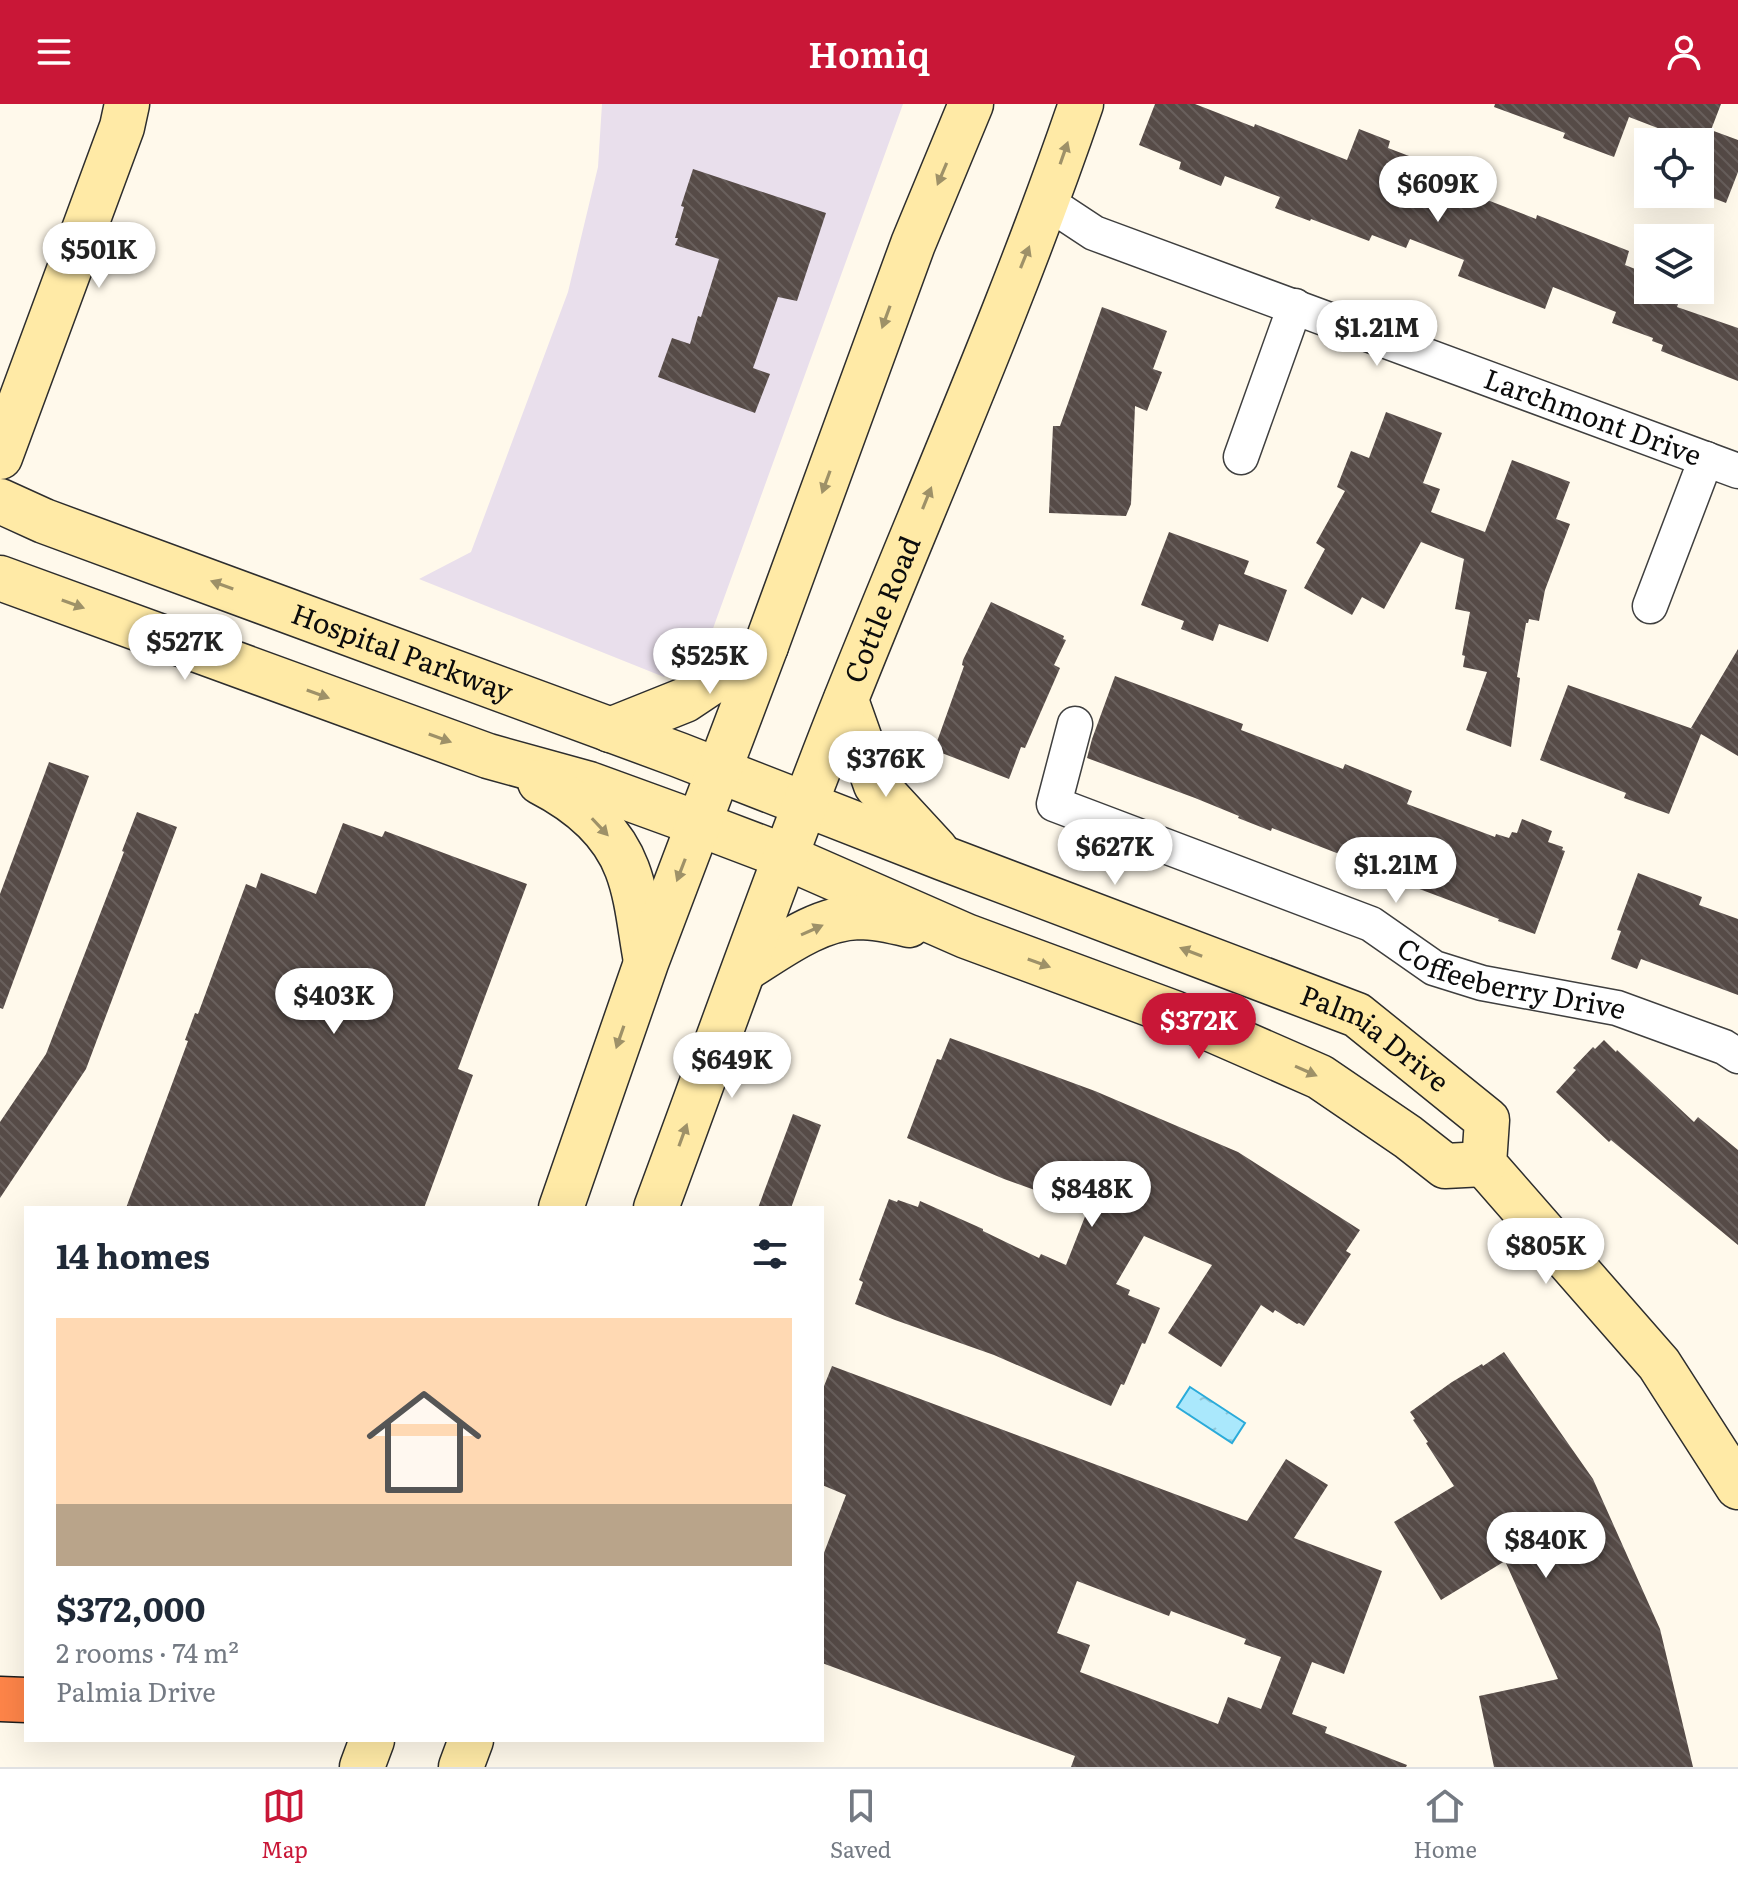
<!DOCTYPE html>
<html lang="en">
<head>
<meta charset="utf-8">
<style>
	:root { --surface:#fff; --page:#f6f6f7; --text:#1f2937; --muted:#747a83; --line:#e0e1e3; --accent:#c91737 }
	body { margin:0; font-family:Literata,serif; background:var(--page); color:var(--text); height:100vh; display:flex; flex-direction:column; font-size:30px; white-space:nowrap }
	* { box-sizing:border-box; margin:0 }
	p { font-size:26px; color:var(--muted) }
	.icon { flex:none; width:44px; height:44px; fill:none; stroke:currentColor; stroke-width:2; stroke-linecap:round; stroke-linejoin:round }
	.map { position:relative; flex:1; overflow:hidden }
	.drawer { position:absolute; left:24px; top:1102px; width:800px; height:536px; display:flex; flex-direction:column; background:var(--surface); border-radius:0px; box-shadow:0 8px 32px #0002 }
	.drawer>* { flex:none }
	.buttons { position:absolute; left:1634px; top:24px; display:grid; gap:16px }
	.buttons a { display:grid; place-items:center; width:80px; height:80px; border-radius:0px; background:var(--surface); box-shadow:0 8px 32px #0002; font-size:40px }
	.price { position:absolute; translate:-50% -68px; padding:0 18px; border-radius:28px; background:#fff; color:#222; font-size:26px; line-height:52px; filter:drop-shadow(0 2px 4px #0008) }
	.price::after { content:''; position:absolute; left:50%; top:48px; width:24px; height:18px; margin-left:-12px; background:inherit; clip-path:polygon(0 0,100% 0,50% 100%) }
	.price.current { background:var(--accent); color:#fff }
	ul { padding:0; list-style:none }
	li { display:grid; align-content:center; gap:16px; height:424px; padding:0 32px }
	li span { display:grid; place-items:center; height:248px; border-radius:0px; color:#555 }
	li>.icon { margin-inline-start:auto }
	span .icon { width:144px; height:144px; fill:#fffc; stroke-width:1 }
	li b { font-size:34px }
	h2 { display:flex; justify-content:space-between; align-items:center; height:96px; padding:0 32px; font-size:34px }
	header { display:flex; justify-content:space-between; align-items:center; height:104px; padding:0 32px; background:var(--accent); color:#fff; font-size:36px; font-weight:600 }
	.tab-bar { display:flex; justify-content:space-around; align-items:center; height:112px; border-top:2px solid var(--line); background:var(--surface); font-size:22px; color:var(--muted) }
	.tab-bar a { display:grid; justify-items:center; gap:4px }
	.tab-bar .current { color:var(--accent) }
	.map>svg:first-child { display:block }
	.industrial { fill:#e9dfec }
	.water { fill:url(#water-ripples); stroke:#2aabda; stroke-width:2 }
	.building { fill:url(#building-back-hatch); fill-rule:evenodd }
	.lines { fill:none; stroke-linecap:round; stroke-linejoin:round }
	.street-casing { stroke:#3f3f3f; stroke-width:37 }
	.secondary-casing { stroke:#2e2e2e; stroke-width:47 }
	.highway-casing { stroke:#1d1d1d; stroke-width:47 }
	.street { stroke:#fff; stroke-width:34 }
	.secondary { stroke:#ffeaa6; stroke-width:44 }
	.highway { stroke:#ff8549; stroke-width:44 }
	.oneway { fill:#9e9168 }
	.labels { text-anchor:middle; stroke-width:8; stroke-linejoin:round; paint-order:stroke }
	.street-label { font-size:28px; fill:#0c0c0c; stroke:#fff }
</style>
</head>
<body>
<header><svg class="icon" aria-label="menu" viewBox="0 0 24 24"><path d="M4 6h16M4 12h16M4 18h16"/></svg>Homiq<svg class="icon" aria-label="person" viewBox="0 0 24 24"><circle cx="12" cy="8" r="4"/><path d="M4 21q1-7 8-7t8 7"/></svg></header>
<div class="map">
<svg width="1738" height="1663" viewBox="0 0 1738 1663">
	<defs>
		<pattern id="water-ripples" width="26" height="14" patternUnits="userSpaceOnUse" patternTransform="scale(2)"><rect width="26" height="14" fill="#aae8fc"/><path d="M2 4q2-2 4 0t4 0M15 11q2-2 4 0t4 0" fill="none" stroke="#91c6d7"/></pattern>
		<pattern id="building-back-hatch" width="6" height="6" patternUnits="userSpaceOnUse" patternTransform="scale(2)"><rect width="6" height="6" fill="#564b47"/><path d="M-1 5l2 2M0 0l6 6M5-1l2 2" fill="none" stroke="#69605d"/></pattern>
	</defs>
	<rect width="100%" height="100%" fill="#fff9eb"/>
	<polygon class="industrial" points="602,0 903,0 711,530 664,573 419,475 471,448 568,188 598,63"/>
	<polygon class="water" points="1190,1283 1245,1319 1232,1339 1177,1303"/>
	<g class="building">
		<polygon points="1155,0 1195,0 1254,23 1255,20 1347,56 1359,25 1390,37 1388,44 1438,63 1433,75 1536,115 1537,111 1629,147 1625,161 1648,170 1648,186 1683,186 1677,203 1738,224 1738,277 1661,247 1663,241 1652,237 1653,234 1612,219 1616,208 1553,183 1545,205 1458,172 1464,156 1410,135 1406,144 1372,131 1369,137 1311,115 1310,117 1275,104 1280,93 1225,72 1221,82 1179,65 1181,58 1139,41"/>
		<polygon points="1495,0 1721,0 1711,26 1738,36 1738,68 1726,99 1700,89 1700,38 1694,38 1629,13 1614,53 1563,34 1565,29 1494,3"/>
		<polygon points="693,65 826,109 797,197 778,193 753,264 770,270 755,309 658,273 672,234 690,240 698,212 701,213 719,155 675,141 678,134 675,134 684,103 681,102"/>
		<polygon points="1102,203 1167,227 1153,265 1162,268 1147,307 1135,302 1131,400 1126,412 1049,409 1053,322 1060,322"/>
		<polygon points="1386,308 1442,329 1423,379 1440,385 1431,408 1485,428 1512,356 1570,378 1556,415 1570,420 1545,486 1539,517 1529,515 1528,519 1526,519 1517,573 1520,574 1511,643 1466,626 1487,568 1463,563 1465,552 1462,551 1470,508 1455,505 1464,455 1421,438 1384,505 1362,493 1352,511 1304,484 1325,445 1316,439 1345,387 1337,383 1351,347 1369,354"/>
		<polygon points="1169,428 1249,457 1244,470 1287,486 1268,538 1219,520 1213,537 1181,525 1184,517 1141,501"/>
		<polygon points="991,498 1064,532 1063,535 1066,536 1054,561 1060,564 1025,644 1021,643 1009,675 934,646 964,562 962,561 963,556"/>
		<polygon points="1738,545 1738,652 1701,630 1669,710 1624,694 1626,689 1540,656 1568,581 1693,625 1691,624"/>
		<polygon points="1115,572 1243,620 1241,626 1343,665 1345,660 1412,687 1407,700 1495,733 1496,730 1509,734 1512,728 1517,729 1522,715 1552,727 1548,738 1563,743 1562,746 1565,747 1535,830 1498,817 1499,815 1345,757 1347,753 1272,724 1271,727 1238,714 1239,712 1195,694 1087,654 1092,635"/>
		<polygon points="49,658 89,672 3,905 0,904 0,790"/>
		<polygon points="137,708 177,723 86,965 0,1094 0,1018 46,950 124,748 122,747"/>
		<polygon points="343,719 382,733 385,727 527,780 458,965 473,971 424,1104 126,1104 188,937 185,936 195,909 198,910 246,780 256,784 261,769 316,790"/>
		<polygon points="1638,769 1702,793 1699,801 1738,815 1738,891 1641,855 1637,865 1611,855 1621,827 1617,826"/>
		<polygon points="950,934 1095,987 1238,1048 1360,1126 1346,1147 1351,1150 1304,1222 1299,1219 1297,1220 1275,1206 1273,1209 1261,1201 1221,1263 1168,1229 1212,1161 1144,1132 1116,1180 1130,1186 1128,1191 1160,1204 1145,1240 1142,1239 1124,1281 1121,1280 1111,1302 994,1251 895,1216 855,1200 863,1178 859,1176 889,1095 897,1098 898,1096 918,1103 920,1097 983,1125 983,1127 1039,1154 1041,1150 1066,1161 1086,1110 1053,1096 1054,1093 1004,1075 907,1034 937,955 941,956"/>
		<polygon points="1604,936 1616,948 1617,946 1694,1018 1698,1013 1738,1046 1738,1141 1611,1036 1609,1038 1556,988 1576,966 1573,964 1593,943 1595,945"/>
		<polygon points="793,1010 821,1021 791,1104 758,1104"/>
		<polygon points="1504,1248 1593,1375 1660,1525 1693,1663 1494,1663 1479,1592 1558,1575 1505,1457 1441,1496 1394,1418 1454,1382 1426,1339 1428,1338 1413,1316 1415,1315 1410,1308 1452,1278 1482,1260 1483,1262"/>
		<path d="M832 1262 1247 1417 1286 1355 1328 1381 1294 1434 1382 1467 1344 1570 1312 1558 1292 1610 1327 1623 1325 1629 1407 1661 1406 1663H1071L1075 1652 822 1559V1454L846 1391 822 1381V1287ZM1077 1477 1169 1512 1171 1507 1246 1535 1244 1540 1281 1553 1261 1605 1228 1593 1218 1620 1080 1568 1090 1541 1057 1529Z"/>
	</g>
	<g class="lines">
		<defs>
			<g id="street">
				<path id="s1" d="M1047 98 1094 129 1738 367"/>
				<polyline points="1241,353 1295,202"/>
				<polyline points="1650,502 1706,355"/>
				<path id="s2" d="M1075 620 1054 700 1371 820 1434 864 1482 879 1617 904 1724 943 1738 952"/>
			</g>
			<g id="secondary">
				<polyline points="0,353 122,23 127,0"/>
				<path id="s3" d="M0 397 44 417 679 651 943 754 1357 911 1487 1016 1484 1060 1659 1260 1738 1383"/>
				<polyline points="0,474 488,652 589,680 699,720 786,753 966,832 1174,909 1320,973 1408,1033 1445,1062 1484,1060"/>
				<polyline points="846,596 876,681 936,746"/>
				<polyline points="610,626 685,596 766,542"/>
				<path d="M540 678C577 697 612 725 627 765 638 794 640 826 646 857"/>
				<path d="M745 865C779 844 817 814 859 813 875 813 893 817 909 821"/>
				<polyline points="561,1104 646,859 766,542 913,140 971,0"/>
				<path id="s4" d="M656 1104C719 934 779 763 846 595 925 397 1012 202 1081 0"/>
				<polyline points="362,1663 372,1636"/>
				<polyline points="461,1663 471,1636"/>
			</g>
			<polyline id="highway" points="0,1595 26,1596"/>
		</defs>
		<use href="#street" class="street-casing"/>
		<use href="#secondary" class="secondary-casing"/>
		<use href="#highway" class="highway-casing"/>
		<use href="#street" class="street"/>
		<use href="#secondary" class="secondary"/>
		<use href="#highway" class="highway"/>
	</g>
	<defs><path id="oneway-solid" d="M-6-.8H1V-3.2L6.5 0L1 3.2V.8H-6Z" transform="scale(2)"/></defs>
	<g class="oneway">
		<use href="#oneway-solid" transform="translate(1064 49) rotate(-71)"/>
		<use href="#oneway-solid" transform="translate(942 70) rotate(113)"/>
		<use href="#oneway-solid" transform="translate(1025 153) rotate(-68)"/>
		<use href="#oneway-solid" transform="translate(886 213) rotate(110)"/>
		<use href="#oneway-solid" transform="translate(826 378) rotate(110)"/>
		<use href="#oneway-solid" transform="translate(927 394) rotate(-68)"/>
		<use href="#oneway-solid" transform="translate(222 481) rotate(-160)"/>
		<use href="#oneway-solid" transform="translate(73 500) rotate(20)"/>
		<use href="#oneway-solid" transform="translate(318 590) rotate(20)"/>
		<use href="#oneway-solid" transform="translate(440 634) rotate(20)"/>
		<use href="#oneway-solid" transform="translate(600 723) rotate(47)"/>
		<use href="#oneway-solid" transform="translate(681 766) rotate(111)"/>
		<use href="#oneway-solid" transform="translate(812 826) rotate(-24)"/>
		<use href="#oneway-solid" transform="translate(1191 848) rotate(-159)"/>
		<use href="#oneway-solid" transform="translate(1039 859) rotate(20)"/>
		<use href="#oneway-solid" transform="translate(620 933) rotate(109)"/>
		<use href="#oneway-solid" transform="translate(1306 967) rotate(24)"/>
		<use href="#oneway-solid" transform="translate(683 1031) rotate(-70)"/>
	</g>
	<g class="labels">
		<g class="street-label">
			<text dy="10" stroke="none"><textPath href="#s1" startOffset="588">Larchmont Drive</textPath></text>
			<text dy="10" stroke="none"><textPath href="#s4" startOffset="640">Cottle Road</textPath></text>
			<text dy="10" stroke="none"><textPath href="#s3" startOffset="430">Hospital Parkway</textPath></text>
			<text dy="10" stroke="none"><textPath href="#s2" startOffset="576">Coffeeberry Drive</textPath></text>
			<text dy="10" stroke="none"><textPath href="#s3" startOffset="1478">Palmia Drive</textPath></text>
		</g>
	</g>
</svg>
<div class="buttons">
<a><svg class="icon" aria-label="locate" viewBox="0 0 24 24"><circle cx="12" cy="12" r="6"/><path d="M12 2v4M12 18v4M2 12h4M18 12h4"/></svg></a>
<a><svg class="icon" aria-label="layers" viewBox="0 0 24 24"><path d="M12 4l9 5-9 5-9-5zM3 14l9 5 9-5"/></svg></a>
</div>
<b class="price" style="left:1438px;top:120px">$609K</b>
<b class="price" style="left:99px;top:186px">$501K</b>
<b class="price" style="left:1377px;top:264px">$1.21M</b>
<b class="price" style="left:185px;top:578px">$527K</b>
<b class="price" style="left:710px;top:592px">$525K</b>
<b class="price" style="left:886px;top:695px">$376K</b>
<b class="price" style="left:1115px;top:783px">$627K</b>
<b class="price" style="left:1396px;top:801px">$1.21M</b>
<b class="price" style="left:334px;top:932px">$403K</b>
<b class="price current" style="left:1199px;top:957px">$372K</b>
<b class="price" style="left:732px;top:996px">$649K</b>
<b class="price" style="left:1092px;top:1125px">$848K</b>
<b class="price" style="left:1546px;top:1182px">$805K</b>
<b class="price" style="left:1546px;top:1476px">$840K</b>
<section class="drawer">
<h2>14 homes<svg class="icon" aria-label="filters" viewBox="0 0 24 24"><path d="M4 7h16M4 17h16"/><circle cx="9" cy="7" r="2"/><circle cx="15" cy="17" r="2"/></svg></h2>
<ul>
<li><span style="background:linear-gradient(#ffd9b3 75%,#b9a48a 0)"><svg class="icon" aria-label="home" viewBox="0 0 24 24"><path d="M3 11l9-7 9 7M6 9v11h12V9"/></svg></span><div><b>$372,000</b><p>2 rooms · 74 m²</p><p>Palmia Drive</p></div></li>
</ul>
</section>
</div>
<nav class="tab-bar">
<a class="current"><svg class="icon" aria-label="map" viewBox="0 0 24 24"><path d="M3 6l6-2 6 2 6-2v14l-6 2-6-2-6 2zM9 4v14M15 6v14"/></svg>Map</a>
<a><svg class="icon" aria-label="saved" viewBox="0 0 24 24"><path d="M7 4h10v16l-5-4-5 4z"/></svg>Saved</a>
<a><svg class="icon" aria-label="home" viewBox="0 0 24 24"><path d="M3 11l9-7 9 7M6 9v11h12V9"/></svg>Home</a>
</nav>
</body>
</html>
